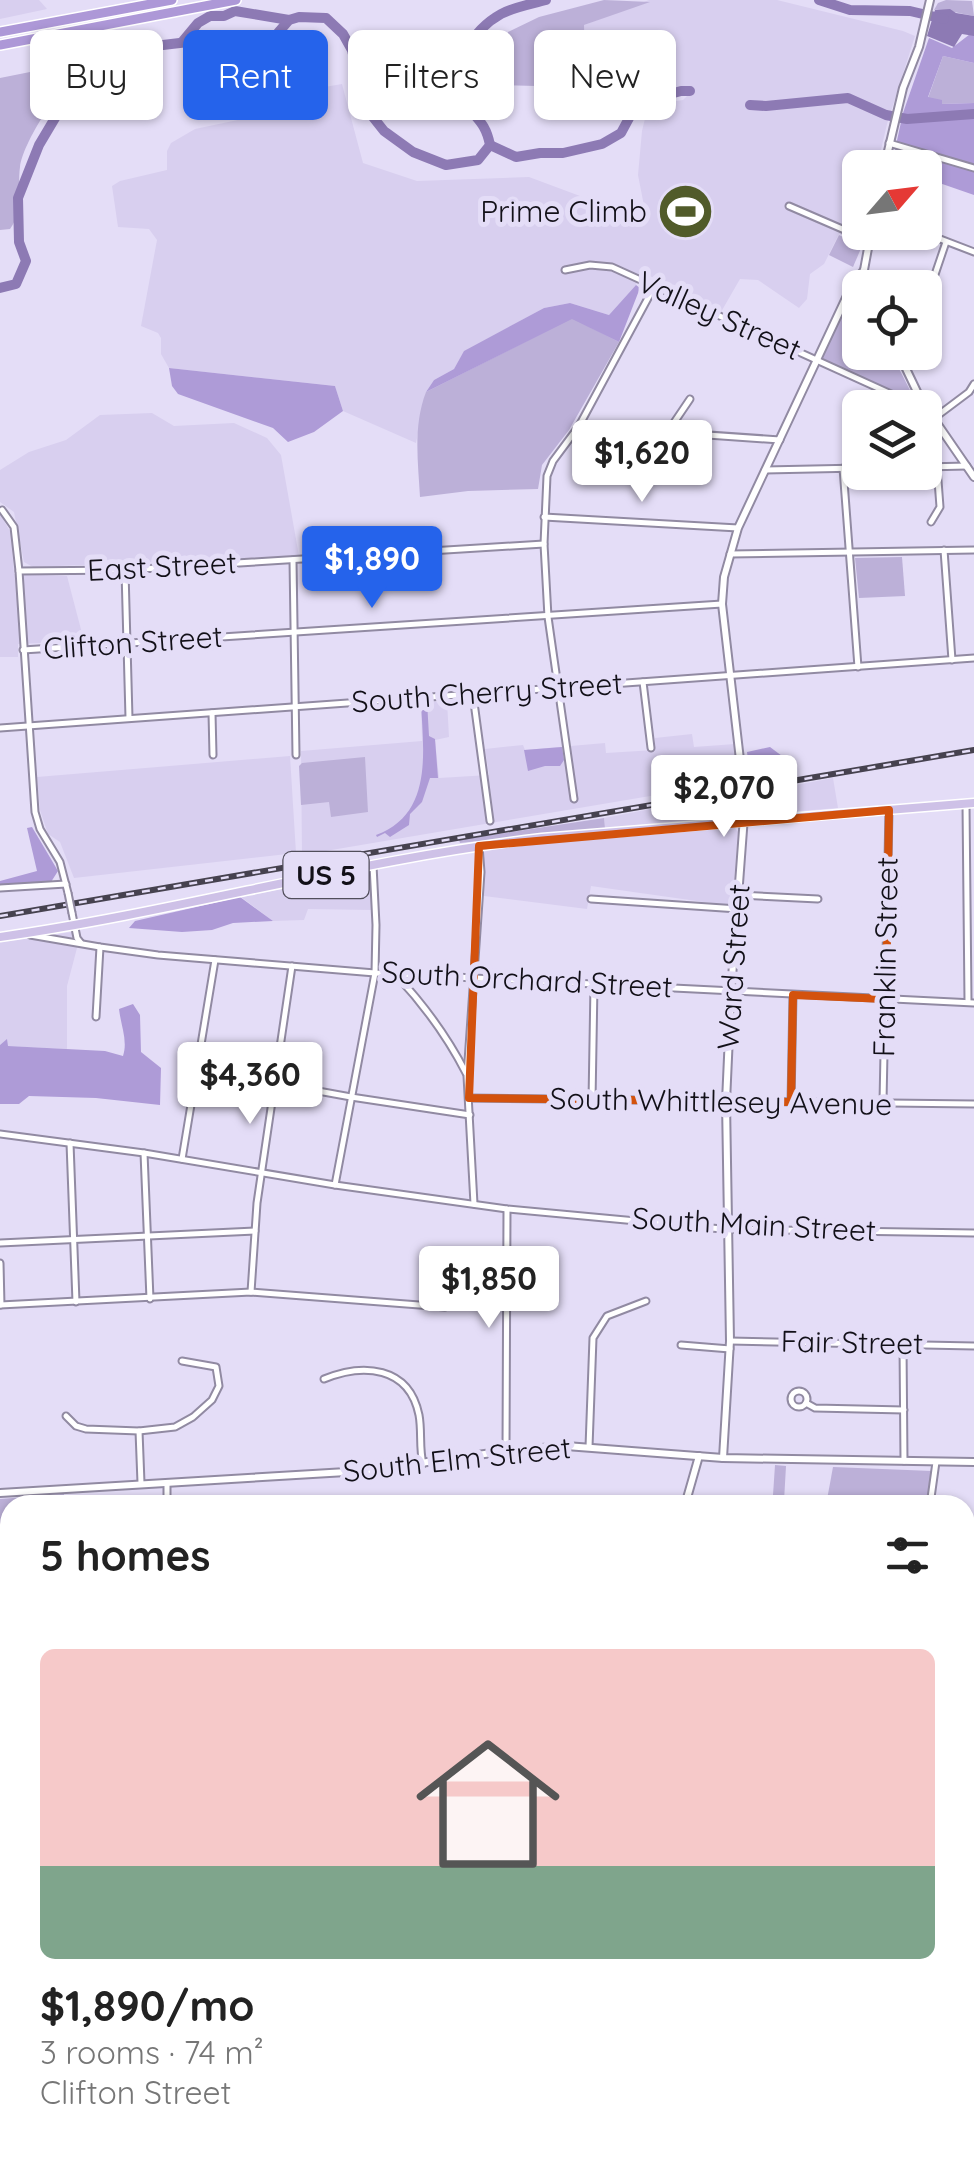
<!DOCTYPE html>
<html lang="en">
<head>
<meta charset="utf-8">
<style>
	:root { --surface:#fff; --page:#f6f6f6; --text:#222; --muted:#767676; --line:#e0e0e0; --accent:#2563eb }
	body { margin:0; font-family:Quicksand,sans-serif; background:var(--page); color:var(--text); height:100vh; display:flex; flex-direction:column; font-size:38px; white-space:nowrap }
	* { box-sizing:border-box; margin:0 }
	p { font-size:32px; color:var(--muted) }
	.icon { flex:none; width:55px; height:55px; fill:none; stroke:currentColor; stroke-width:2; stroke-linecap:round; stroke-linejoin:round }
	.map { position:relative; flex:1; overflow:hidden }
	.sheet { position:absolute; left:0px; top:1495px; width:975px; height:672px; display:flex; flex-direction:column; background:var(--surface); border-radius:30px 30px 0 0; box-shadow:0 2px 8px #0004 }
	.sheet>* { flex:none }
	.top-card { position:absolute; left:30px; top:30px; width:915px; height:90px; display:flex; gap:20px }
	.needle { width:65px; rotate:62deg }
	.buttons { position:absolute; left:842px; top:150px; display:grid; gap:20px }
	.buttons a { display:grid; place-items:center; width:100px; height:100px; border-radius:15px; background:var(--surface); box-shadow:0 2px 8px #0004; font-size:50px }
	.price { position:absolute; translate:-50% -85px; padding:0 22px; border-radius:10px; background:#fff; color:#222; font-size:32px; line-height:65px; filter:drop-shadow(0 2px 5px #0008) }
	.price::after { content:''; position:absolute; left:50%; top:60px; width:30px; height:22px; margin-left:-15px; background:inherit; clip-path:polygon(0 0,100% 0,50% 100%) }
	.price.selected { background:var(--accent); color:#fff }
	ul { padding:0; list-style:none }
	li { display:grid; align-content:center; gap:20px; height:530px; padding:0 40px }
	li+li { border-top:2px solid var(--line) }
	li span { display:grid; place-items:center; height:310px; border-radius:15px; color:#555 }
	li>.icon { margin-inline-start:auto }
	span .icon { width:180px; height:180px; fill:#fffc; stroke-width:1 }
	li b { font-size:42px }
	h2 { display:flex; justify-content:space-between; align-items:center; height:120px; padding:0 40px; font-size:42px }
	.pill { padding:0 35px; border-radius:15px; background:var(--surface); box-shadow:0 2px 8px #0004; font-size:35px; line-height:90px }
	.pill.selected { background:var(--accent); color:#fff }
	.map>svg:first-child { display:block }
	.built { fill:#d8cfef }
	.green { fill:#bcb0d8 }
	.forest { fill:#ae9bd7 }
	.water { fill:#8d7ab4 }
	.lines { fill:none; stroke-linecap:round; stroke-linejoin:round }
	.stream { stroke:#8d7ab4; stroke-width:2.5 }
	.river { stroke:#8d7ab4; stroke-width:10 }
	.street-casing { stroke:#918aa2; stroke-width:9 }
	.secondary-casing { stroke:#918aa2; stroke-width:10 }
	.primary-casing { stroke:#fff; stroke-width:11 }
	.highway-casing { stroke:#fff; stroke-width:12 }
	.street { stroke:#fff; stroke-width:5 }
	.secondary { stroke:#fff; stroke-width:6 }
	.primary { stroke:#cec1e7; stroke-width:8 }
	.highway { stroke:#ad98d7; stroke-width:9 }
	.rail-casing { stroke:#46424f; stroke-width:6 }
	.rail { stroke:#e4ddf7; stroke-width:2.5; stroke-dasharray:8; stroke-linecap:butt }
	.street-bridge-casing { stroke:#918aa2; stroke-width:9; stroke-linecap:butt }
	.street-bridge { stroke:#fff; stroke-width:5 }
	.marked { fill:none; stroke:#d3520d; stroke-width:8; stroke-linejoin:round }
	.labels { text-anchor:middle; stroke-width:10; stroke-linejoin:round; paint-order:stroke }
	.shield { fill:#e4ddf7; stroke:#514e5b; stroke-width:2.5 }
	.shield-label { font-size:28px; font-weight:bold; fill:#121018 }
	.poi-label { font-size:30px; fill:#121018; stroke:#e4ddf7; text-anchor:end }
	.street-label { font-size:30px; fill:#121018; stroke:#e4ddf7 }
</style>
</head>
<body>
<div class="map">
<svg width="974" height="2166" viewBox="0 0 974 2166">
	<rect width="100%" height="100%" fill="#e4ddf7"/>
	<g class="built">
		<polygon points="0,0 39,0 47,9 0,19"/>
		<polygon points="649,0 777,0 903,31 915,36 887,124 877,167 860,168 860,232 865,233 862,243 839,234 824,264 810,274 807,299 799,308 758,280 740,279 721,312 642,272 636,285 609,315 570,303 544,308 465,351 454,369 434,380 426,392 416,443 343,411 335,386 169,368 161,354 161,338 158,333 141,326 157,240 149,229 118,227 112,186 120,181 167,170 167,151 171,143 195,129 252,117 248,100 342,84 363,163 417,181 529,177 647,221 638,175 642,131 648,106 683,100 689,94 690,88 666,86 638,93 611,76 586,86 584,25"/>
		<polygon points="152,413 174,426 234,423 267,438 281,455 299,556 33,567 24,562 14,512 0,502 0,470 29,452 66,440 100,415"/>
		<polygon points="0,514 11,533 14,574 67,576 84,641 18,644 18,657 0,657"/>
		<polygon points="447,701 449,737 435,740 439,778 489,775 485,749 523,745 525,750 605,743 606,753 655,750 655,738 692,734 694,747 735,744 739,781 302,855 301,751 422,741 421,702"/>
		<polygon points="290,756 296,853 74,878 60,842 48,834 40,810 37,777"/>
		<polygon points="833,778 838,808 749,815 749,794"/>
		<polygon points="740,792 740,812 735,817 605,828 604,818"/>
		<polygon points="735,828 738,832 732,906 591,886 587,909 484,896 483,852 503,847"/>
		<polygon points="362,873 371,877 373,910 308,909 304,920 273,921 241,897"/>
		<polygon points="72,932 77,948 67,986 67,1049 7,1046 6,1040 0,1045 0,942"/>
		<polygon points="64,1494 63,1505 10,1505 10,2112 0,2112 0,1500"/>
	</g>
	<g class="green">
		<polygon points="604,0 650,2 584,25 586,86 572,106 536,86 504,85 497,73 496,55 508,32 539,17"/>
		<path d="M946 0 972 1 974 16C959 14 949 9 934 10L938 3Z"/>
		<path d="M93 56 92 65C66 75 24 139 20 167 17 189 24 210 10 229L0 230V78L35 71Z"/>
		<polygon points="943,56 974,63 974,103 941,104 928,98"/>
		<polygon points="839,235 862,246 853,267 829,255"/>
		<polygon points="856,285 861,287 860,352 891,353 914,398 911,400 823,359 823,354"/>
		<path d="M572 318 619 342 569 430 542 465 538 489 468 491 420 497C418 461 413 426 426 392Z"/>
		<polygon points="902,557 905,596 859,598 855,558"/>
		<polygon points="365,757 368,812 331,817 329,802 301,805 299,766 302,763"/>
		<polygon points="604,818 605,828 460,843 459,840"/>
		<polygon points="775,1465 786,1466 784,1501 805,1505 745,1505 746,1499 773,1495"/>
		<polygon points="833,1467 932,1471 927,1505 826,1505"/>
		<polygon points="64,1494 62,1505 10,1505 10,1618 0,1617 0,1499"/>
		<polygon points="965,1627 974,1629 974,1695 970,1717 965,1716"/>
		<polygon points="10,1731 10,1786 0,1791 0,1736"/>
	</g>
	<g class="forest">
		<polygon points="974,31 974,63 943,56 928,97 942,100 942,104 974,103 974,195 925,178 925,168 891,168 903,113 929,38 952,48"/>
		<polygon points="636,285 640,288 619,342 572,319 426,392 434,380 454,369 464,351 544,308 570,303 609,315"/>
		<polygon points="169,368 335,386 343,411 314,432 288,442 273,428 178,394 172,386"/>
		<path d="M427 701 429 736 435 739 438 778H430L422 802 410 814 409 825 390 837 385 833 377 837 376 835C434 814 423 750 421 702Z"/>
		<polygon points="562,747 564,760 560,766 545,766 528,771 524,750"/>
		<polygon points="770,747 782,756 780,771 750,777 747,752"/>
		<polygon points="32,827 58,871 51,882 0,885 0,881 37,871 27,828"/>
		<polygon points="240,897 273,921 233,923 212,930 182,932 129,928 135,921"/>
		<path d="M133 1004 140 1015 141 1052 161 1068 160 1105 96 1098 29 1096 19 1104H0V1045L7 1039 8 1046 105 1051 123 1056C128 1041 121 1026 119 1009Z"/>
	</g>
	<polygon class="water" points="950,9 956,13 974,16 974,36 962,34 954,47 927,36 935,10"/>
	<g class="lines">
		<g class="stream">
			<polyline points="489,1505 496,1501 504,1505"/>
			<polyline points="0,1647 10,1645"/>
			<polyline points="965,1656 974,1644"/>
			<polyline points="10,1672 10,1673"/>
		</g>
		<g class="river">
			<polyline points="819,0 850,10 910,11 944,19"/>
			<polyline points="183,41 198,23 210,16 224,16 235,11 289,20"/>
			<polyline points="750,105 766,106 848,98 886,115 907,119 974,114"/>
			<polyline points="490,145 516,157 540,153 563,153 602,144 621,133 635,107 641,102 681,91 690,91"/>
			<path d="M0 288 16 284 26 261 19 242 18 198 39 145 58 113 96 93 114 59 126 51 138 48 188 42 232 64 248 61 259 55 289 20 299 17 326 18 343 34 352 50 365 107 384 131 413 152 446 165 478 160 490 145C485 119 473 118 463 99 448 67 474 29 501 14 514 7 532 4 546 0"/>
		</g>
		<defs>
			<g id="street">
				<polyline points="889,143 974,168"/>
				<polyline points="789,206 870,241"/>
				<polyline points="922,232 974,252"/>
				<polyline points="565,270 590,265 612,267 911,403 924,408"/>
				<polyline points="925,304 946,242"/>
				<polyline points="933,419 969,392 974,384"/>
				<polyline points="579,426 780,440"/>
				<polyline points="667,433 690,399"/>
				<polyline points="925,467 967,466"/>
				<polyline points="843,468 858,667"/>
				<polyline points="765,470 860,468"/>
				<polyline points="2,510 14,527 19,571 35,812 40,829 60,862 68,893"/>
				<polyline points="544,517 738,528"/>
				<polyline points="931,522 940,507 937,467"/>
				<polyline points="944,550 952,660"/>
				<polyline points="730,554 974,550"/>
				<polyline points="293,560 296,755"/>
				<polyline points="19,571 125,570 544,544"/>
				<polyline points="125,571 129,718"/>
				<polyline points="23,650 722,604"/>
				<polyline points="643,682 651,748"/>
				<polyline points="473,695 490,821"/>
				<polyline points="212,713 213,755"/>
				<polyline points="0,728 974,658"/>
				<polyline points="574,799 548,617 544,544 547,476 553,461 579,426 654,287"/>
				<polyline points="966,804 968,1001"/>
				<polyline points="0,888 66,884"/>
				<polyline points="739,895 818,899"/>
				<polyline points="591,899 738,909"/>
				<polyline points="72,913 77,938 81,943"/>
				<polyline points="30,935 100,947 158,955 375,973 974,1003"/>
				<path d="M397 976C425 1006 447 1036 466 1073"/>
				<polyline points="96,1017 100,947"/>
				<polyline points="197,1069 351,1097 470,1115"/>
				<polyline points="469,1098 974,1104"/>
				<polyline points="592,1101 594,985"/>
				<polyline points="791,1102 793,995"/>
				<polyline points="883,1102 889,810"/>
				<polyline points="0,1134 144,1153 335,1185 507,1209 722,1229 974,1233"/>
				<polyline points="70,1143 76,1302"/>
				<polyline points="144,1153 150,1299"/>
				<polyline points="182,1159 215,960"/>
				<polyline points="335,1185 375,973 376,925 373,865"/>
				<polyline points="474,1204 467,1076 481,872 479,846"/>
				<polyline points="0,1243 255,1231"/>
				<polyline points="0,1263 1,1305"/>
				<polyline points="251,1292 257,1203 292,966"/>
				<polyline points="0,1305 251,1292 445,1307"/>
				<polyline points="730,1341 974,1346"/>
				<polyline points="681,1345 730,1349"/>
				<polyline points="903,1345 904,1461"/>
				<path d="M324 1379C363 1363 409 1366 419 1415 422 1431 419 1448 423 1464"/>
				<circle cx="799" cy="1399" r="8"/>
				<polyline points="806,1403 815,1408 904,1410"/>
				<polyline points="66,1416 76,1426 86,1429 139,1431 175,1427 193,1417 212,1400 219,1386 216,1367 182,1361"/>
				<polyline points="139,1431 141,1483"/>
				<polyline points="589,1447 593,1338 607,1316 646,1301"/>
				<polyline points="506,1451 507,1209"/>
				<polyline points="167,1483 167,1505"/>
				<polyline points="930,1505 936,1462"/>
				<polyline points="965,1768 974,1725"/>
				<polyline points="965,1799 974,1798"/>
				<polyline points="965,1935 974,1894"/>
				<polyline points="965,2013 974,2013"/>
				<polyline points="965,2079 974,2080"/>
				<polyline points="0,2160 35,2158"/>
				<polyline points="806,2166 806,2158"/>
			</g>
			<g id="secondary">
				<polyline points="884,168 903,88 919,47 930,0"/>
				<polyline points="867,288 864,270 871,232"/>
				<polyline points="898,352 921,400 974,477"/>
				<polyline points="723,1458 730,1341 726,1102 731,991 745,803 722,604 724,577 738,528 852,285 864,270"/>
				<polyline points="0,1493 363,1471 506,1451 566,1446 723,1458 974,1462"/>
				<polyline points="685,1505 699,1456"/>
				<polyline points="516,2166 518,2158"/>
			</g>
			<path id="primary" d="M0 937C182 911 360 859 542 838L974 803"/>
			<g id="highway">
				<polyline points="0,32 172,0"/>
				<polyline points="0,45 236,0"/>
			</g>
		</defs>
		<use href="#street" class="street-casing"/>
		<use href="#secondary" class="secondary-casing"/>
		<use href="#primary" class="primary-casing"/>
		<use href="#highway" class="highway-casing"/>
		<use href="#street" class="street"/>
		<use href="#secondary" class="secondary"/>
		<use href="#primary" class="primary"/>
		<use href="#highway" class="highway"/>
		<defs>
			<polyline id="rail" points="0,916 974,750"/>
		</defs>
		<use href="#rail" class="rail-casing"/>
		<use href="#rail" class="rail"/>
		<defs>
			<polyline id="street-bridge" points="68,893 72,913"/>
		</defs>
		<use href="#street-bridge" class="street-bridge-casing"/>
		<use href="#street-bridge" class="street-bridge"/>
	</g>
	<path class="marked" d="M889 810 886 999 793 995 791 1102 469 1098 479 846Z"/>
	<defs>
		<symbol id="stadium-disc" viewBox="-11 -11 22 22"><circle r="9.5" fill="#515b2a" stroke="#e4ddf7"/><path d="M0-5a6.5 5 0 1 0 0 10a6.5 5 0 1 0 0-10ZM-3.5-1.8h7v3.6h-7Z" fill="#fff"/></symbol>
	</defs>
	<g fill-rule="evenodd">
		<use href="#stadium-disc" x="654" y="180" width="63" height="63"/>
	</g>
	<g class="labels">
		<rect class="shield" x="283.5" y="852" width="85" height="46" rx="8"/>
		<g class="shield-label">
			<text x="326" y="885">US 5</text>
		</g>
		<g class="poi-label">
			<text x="647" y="222">Prime Climb</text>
		</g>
		<g class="street-label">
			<text transform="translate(719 316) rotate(24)" y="10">Valley Street</text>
			<text transform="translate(162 567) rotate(-3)" y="10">East Street</text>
			<text transform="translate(133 643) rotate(-4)" y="10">Clifton Street</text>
			<text transform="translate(487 693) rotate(-4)" y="10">South Cherry Street</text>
			<text transform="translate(886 957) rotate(-89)" y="10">Franklin Street</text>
			<text transform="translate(734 967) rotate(-86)" y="10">Ward Street</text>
			<text transform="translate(527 980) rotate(3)" y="10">South Orchard Street</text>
			<text transform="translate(721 1102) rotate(1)" y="10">South Whittlesey Avenue</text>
			<text transform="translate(754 1225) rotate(3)" y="10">South Main Street</text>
			<text transform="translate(852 1343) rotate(1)" y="10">Fair Street</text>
			<text transform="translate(457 1460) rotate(-6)" y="10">South Elm Street</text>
		</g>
	</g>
</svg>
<div class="buttons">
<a><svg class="needle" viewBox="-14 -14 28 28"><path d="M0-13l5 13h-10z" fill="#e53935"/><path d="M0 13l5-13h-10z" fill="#767676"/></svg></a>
<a><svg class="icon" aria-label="locate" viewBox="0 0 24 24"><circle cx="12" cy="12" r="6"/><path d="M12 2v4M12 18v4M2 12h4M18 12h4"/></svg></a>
<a><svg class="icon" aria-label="layers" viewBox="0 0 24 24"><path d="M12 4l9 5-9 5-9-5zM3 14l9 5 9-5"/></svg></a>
</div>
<b class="price" style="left:642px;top:505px">$1,620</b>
<b class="price selected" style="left:372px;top:611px">$1,890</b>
<b class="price" style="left:724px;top:840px">$2,070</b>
<b class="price" style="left:250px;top:1127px">$4,360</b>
<b class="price" style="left:489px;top:1331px">$1,850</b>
<div class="top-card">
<a class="pill">Buy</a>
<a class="pill selected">Rent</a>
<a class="pill">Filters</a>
<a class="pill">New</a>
</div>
<section class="sheet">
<h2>5 homes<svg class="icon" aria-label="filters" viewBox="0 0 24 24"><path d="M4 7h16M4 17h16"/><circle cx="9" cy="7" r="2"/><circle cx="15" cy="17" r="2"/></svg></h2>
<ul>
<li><span style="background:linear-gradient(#f6c9c9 70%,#7fa58c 0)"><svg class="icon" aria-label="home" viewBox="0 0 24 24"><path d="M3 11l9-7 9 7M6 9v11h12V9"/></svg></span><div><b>$1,890/mo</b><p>3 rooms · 74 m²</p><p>Clifton Street</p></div></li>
</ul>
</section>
</div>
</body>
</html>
